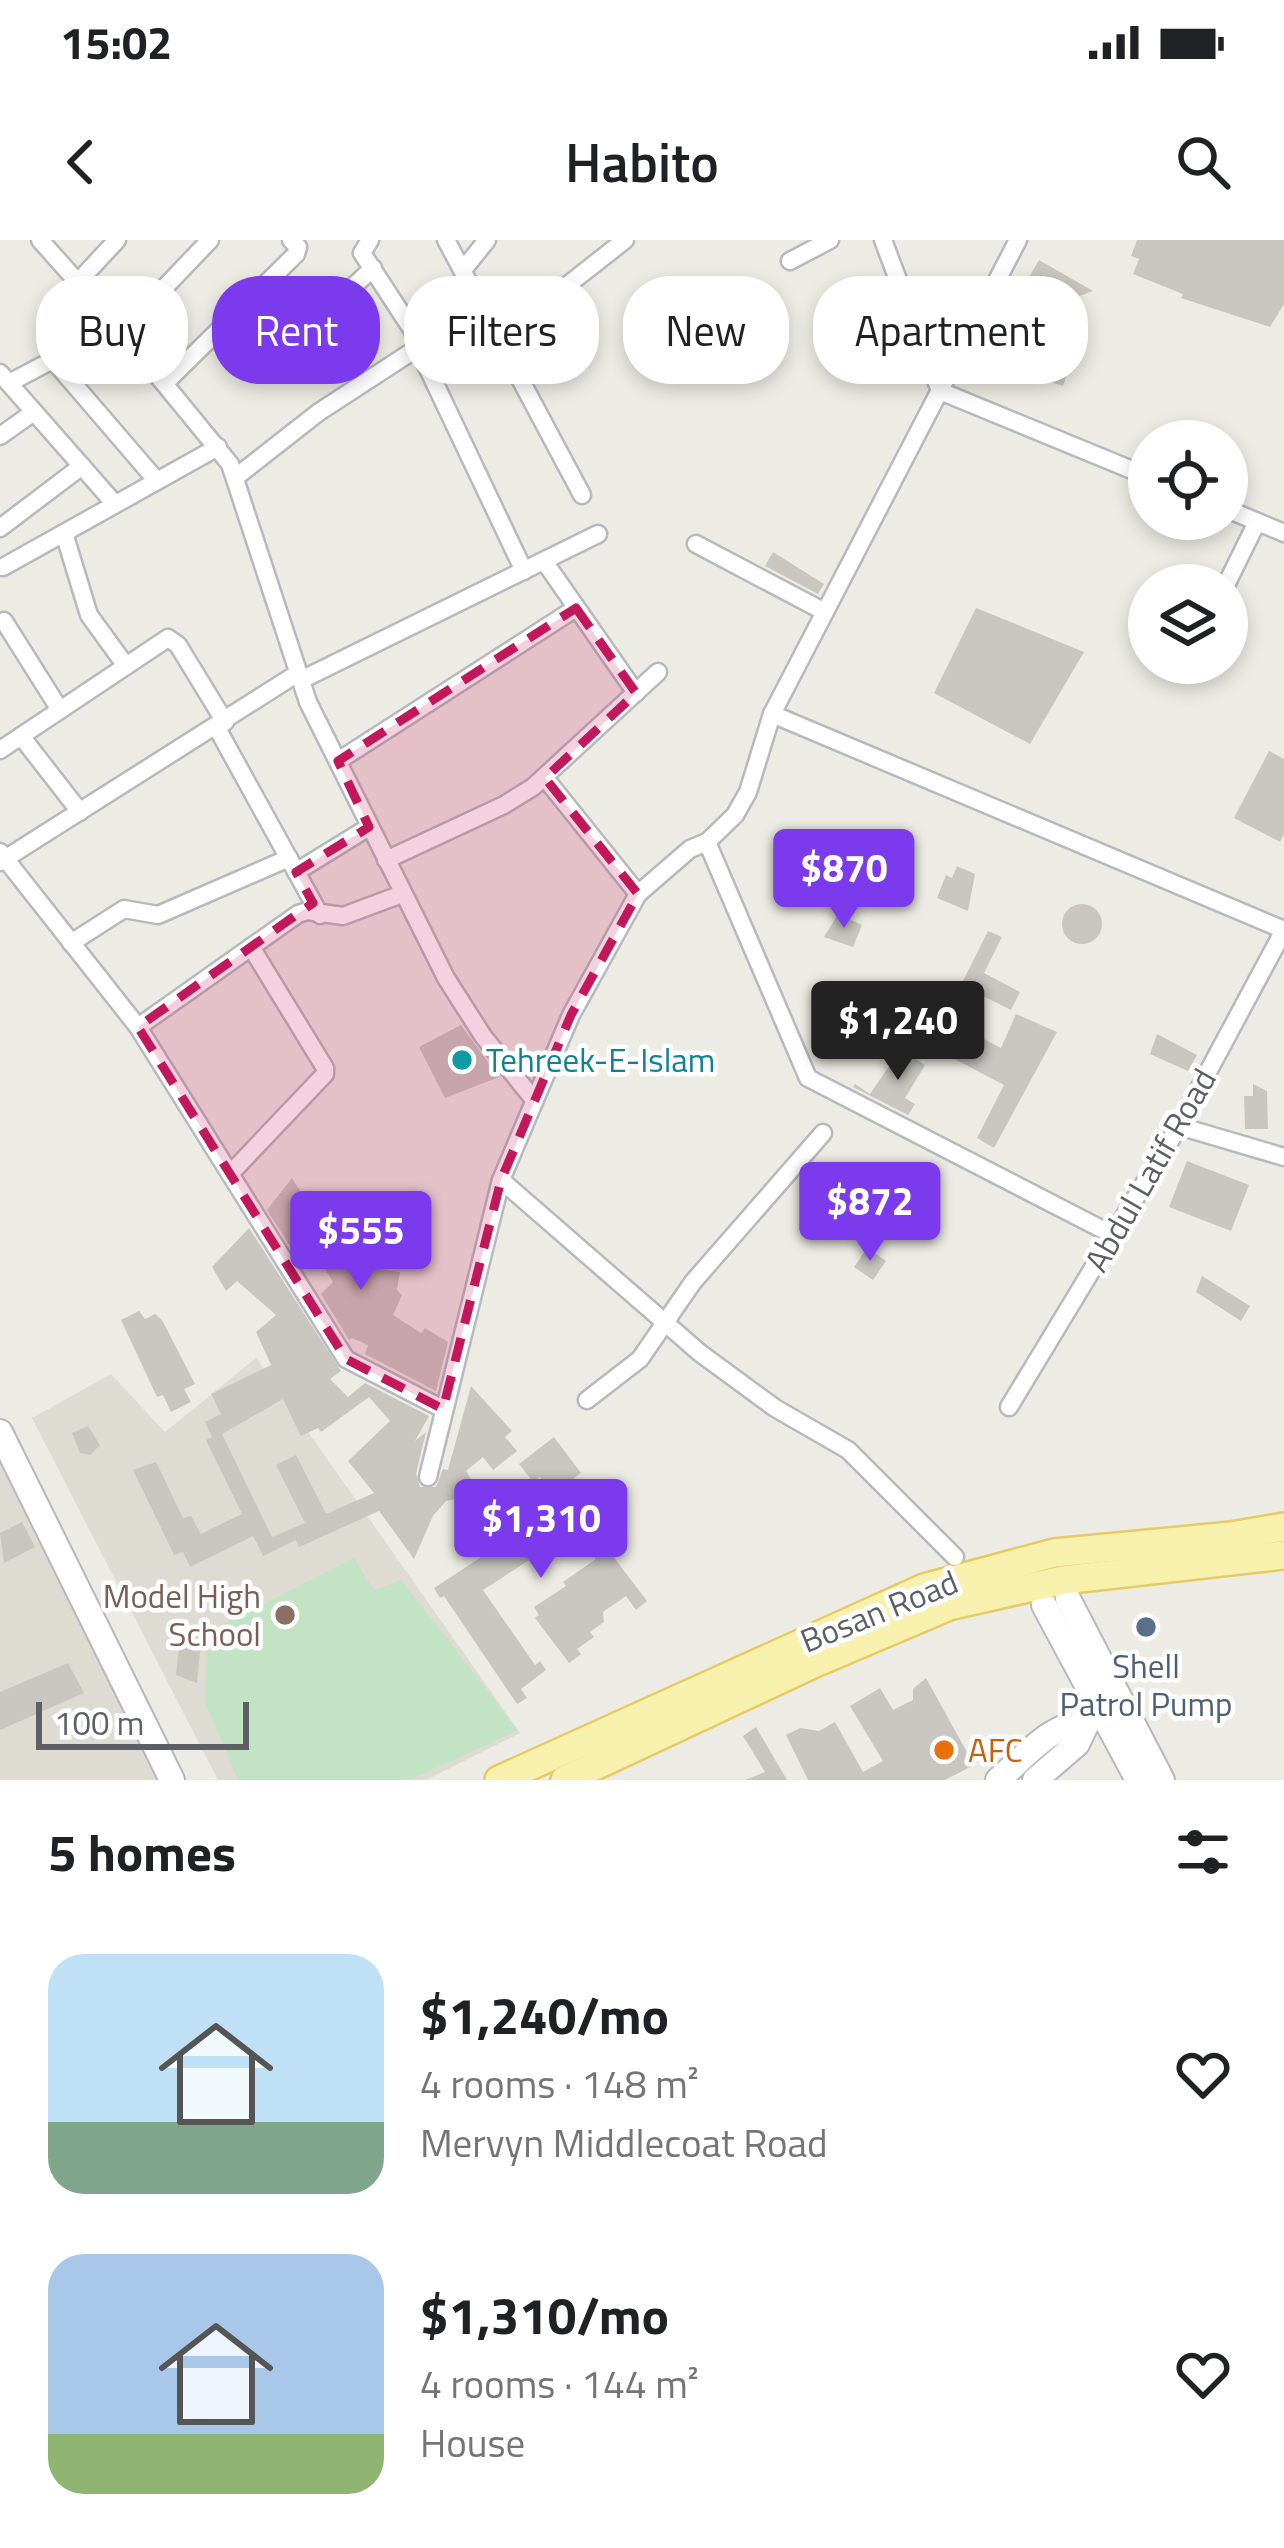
<!DOCTYPE html>
<html lang="en">
<head>
<meta charset="utf-8">
<style>
	:root { --surface:#fff; --page:#f2f2f2; --text:#202124; --muted:#757577; --accent:#7c3aed }
	body { margin:0; font-family:"Titillium Web",sans-serif; background:var(--page); color:var(--text); height:100vh; display:flex; flex-direction:column; font-size:45px; white-space:nowrap }
	* { box-sizing:border-box; margin:0 }
	p { font-size:39px; color:var(--muted) }
	.icon { flex:none; width:66px; height:66px; fill:none; stroke:currentColor; stroke-width:2; stroke-linecap:round; stroke-linejoin:round }
	.map { position:relative; height:1540px; overflow:hidden }
	.details { display:flex; flex-direction:column; background:var(--surface); flex:1 }
	.details>* { flex:none }
	.top-card { position:absolute; left:36px; top:36px; width:1212px; height:108px; display:flex; gap:24px }
	.tools { position:absolute; left:1128px; top:180px; display:grid; gap:24px }
	.tools a { display:grid; place-items:center; width:120px; height:120px; border-radius:50%; background:var(--surface); box-shadow:0 6px 18px #0003; font-size:60px }
	.scale { position:absolute; left:36px; bottom:30px; width:213px; box-sizing:border-box; padding-left:12px; border:6px solid #5c5f63; border-top:0; font-size:33px; line-height:42px; white-space:nowrap; color:#5c5f63; -webkit-text-stroke:9px #fff; paint-order:stroke }
	.price { position:absolute; translate:-50% -102px; padding:0 27px; border-radius:12px; background:var(--accent); color:#fff; font-size:39px; line-height:78px; filter:drop-shadow(0 3px 6px #0008) }
	.price::after { content:''; position:absolute; left:50%; top:72px; width:36px; height:27px; margin-left:-18px; background:inherit; clip-path:polygon(0 0,100% 0,50% 100%) }
	.price.on { background:#222; color:#fff }
	ul { padding:0; list-style:none }
	li { display:flex; align-items:center; gap:36px; height:300px; padding:0 48px }
	li span { display:grid; place-items:center; flex:none; width:336px; height:240px; border-radius:36px; color:#555 }
	li>.icon { margin-inline-start:auto }
	span .icon { width:144px; height:144px; fill:#fffc; stroke-width:1 }
	li b { font-size:51px }
	h2 { display:flex; justify-content:space-between; align-items:center; height:144px; padding:0 48px; font-size:51px }
	.chip { padding:0 42px; border-radius:48px; background:var(--surface); box-shadow:0 6px 18px #0003; font-size:42px; line-height:108px }
	.chip.on { background:var(--accent); color:#fff }
	.status { display:flex; justify-content:space-between; align-items:center; height:84px; padding:0 60px; background:var(--surface); direction:ltr }
	.status svg { height:33px; fill:currentColor }
	header { display:flex; justify-content:space-between; align-items:center; height:156px; padding:0 48px; background:var(--surface); font-size:54px; font-weight:600 }
	.map>svg:first-child { display:block }
	.education { fill:#dddbd2 }
	.green { fill:#c2e3c4 }
	.building { fill:#c9c6c0; fill-rule:evenodd }
	.lines { fill:none; stroke-linecap:round; stroke-linejoin:round }
	.street-casing { stroke:#b6b9bd; stroke-width:21 }
	.secondary-casing { stroke:#b5b8bd; stroke-width:28 }
	.primary-casing { stroke:#e6ca64; stroke-width:32 }
	.street { stroke:#fff; stroke-width:16 }
	.secondary { stroke:#fff; stroke-width:24 }
	.primary { stroke:#f8f1ae; stroke-width:27 }
	.marked { fill:#c2185b; fill-opacity:0.2; stroke:#c2185b; stroke-width:9; stroke-dasharray:24 15; stroke-linejoin:round }
	.culture-dot { fill:#0f9aa8; stroke:#fff; stroke-width:4.5 }
	.education-dot { fill:#8d6e63; stroke:#fff; stroke-width:4.5 }
	.service-dot { fill:#5c6f8a; stroke:#fff; stroke-width:4.5 }
	.food-dot { fill:#e8710a; stroke:#fff; stroke-width:4.5 }
	.labels { text-anchor:middle; stroke-width:9; stroke-linejoin:round; paint-order:stroke }
	.culture-label { font-size:33px; fill:#0d838f; stroke:#fff; text-anchor:start }
	.street-label { font-size:33px; fill:#5c5f63; stroke:#fff }
	.education-label { font-size:33px; fill:#785e54; stroke:#fff; text-anchor:end }
	.service-label { font-size:33px; fill:#4e5e75; stroke:#fff }
	.food-label { font-size:33px; fill:#c56008; stroke:#fff; text-anchor:start }
</style>
</head>
<body>
<div class="status"><b>15:02</b><svg viewBox="0 0 49 12"><path d="M0 12V9h3v3zM5 12V6h3v6zM10 12V3h3v9zM15 12V0h3v12zM26 1h20v11H26zM47 4h2v5h-2z"/></svg></div>
<header><svg class="icon" aria-label="back" viewBox="0 0 24 24"><path d="M15 5l-7 7 7 7"/></svg>Habito<svg class="icon" aria-label="search" viewBox="0 0 24 24"><circle cx="10" cy="10" r="6"/><path d="M15 15l6 6"/></svg></header>
<div class="map">
<svg width="1284" height="1540" viewBox="0 0 1284 1540">
	<rect width="100%" height="100%" fill="#edece4"/>
	<g class="education">
		<polygon points="256,1118 520,1493 426,1540 218,1540 32,1178 111,1134 165,1192"/>
		<polygon points="0,1217 158,1540 0,1540"/>
	</g>
	<polygon class="green" points="354,1318 374,1351 401,1340 518,1490 410,1540 238,1540 205,1461 208,1393"/>
	<g class="building">
		<polygon points="1137,0 1284,0 1284,64 1270,87 1181,58 1183,54 1133,34 1139,19 1131,16"/>
		<polygon points="1039,20 1093,51 1025,76 1015,90 1021,98 1018,103 1071,122 1063,146 996,125 986,101 1012,67"/>
		<polygon points="773,312 824,344 818,354 765,326"/>
		<polygon points="976,368 1084,412 1030,504 934,453"/>
		<polygon points="1269,511 1284,519 1284,594 1280,602 1234,578"/>
		<polygon points="957,626 975,634 968,671 937,658 946,635 952,638"/>
		<circle cx="1082" cy="684" r="20"/>
		<polygon points="838,674 862,685 853,707 824,697"/>
		<polygon points="988,691 1002,697 984,733 1020,752 1011,770 961,745"/>
		<polygon points="1016,774 1057,792 994,908 977,898 1004,845 949,816 953,809 940,801 945,792 952,795 957,785 1001,808"/>
		<polygon points="461,785 499,837 445,858 419,807"/>
		<polygon points="1157,794 1197,815 1188,831 1150,814"/>
		<polygon points="901,809 925,825 905,858 915,864 908,875 853,847 855,844 870,854"/>
		<polygon points="1253,844 1267,851 1268,889 1245,889 1244,856 1253,856"/>
		<polygon points="1187,921 1249,945 1231,991 1169,967"/>
		<polygon points="292,938 306,960 302,964 359,1014 372,999 383,1003 373,1028 400,1032 397,1050 402,1055 393,1075 421,1093 425,1088 448,1102 436,1151 365,1114 368,1105 352,1098 349,1100 321,1054 333,1042 308,1002 295,1014 267,970"/>
		<path d="M249 988 341 1131 330 1139 348 1157 365 1143 429 1176 415 1201 426 1192 416 1234 420 1247H436L443 1229 448 1230 471 1146 512 1191 505 1197 517 1211 493 1230 483 1217 466 1231 476 1247 465 1257 446 1261 433 1276 414 1319 379 1271 299 1307 296 1300 263 1316 253 1296 190 1327 183 1312 174 1315 133 1230 156 1222 183 1278 191 1276 201 1294 242 1274 206 1200 212 1197 205 1182 221 1174 211 1154 271 1125 256 1092 276 1075 237 1041 226 1051 212 1027ZM369 1157 390 1181 348 1221 374 1253 326 1274 296 1215 276 1225 305 1283 272 1297 222 1194 283 1159 301 1196 318 1188 321 1192Z"/>
		<polygon points="867,1008 886,1021 873,1040 854,1027"/>
		<polygon points="1202,1036 1250,1066 1241,1081 1196,1052"/>
		<polygon points="139,1071 145,1079 155,1074 162,1080 195,1144 184,1149 191,1162 171,1172 163,1155 157,1157 121,1080"/>
		<polygon points="88,1186 100,1205 90,1215 80,1213 72,1193"/>
		<polygon points="554,1197 581,1233 561,1248 647,1361 636,1370 626,1356 603,1372 604,1382 590,1392 594,1397 577,1409 581,1414 569,1423 535,1378 539,1375 534,1367 566,1346 563,1342 596,1319 578,1296 570,1301 566,1296 483,1350 535,1425 540,1421 546,1430 521,1449 527,1458 517,1464 444,1356 440,1358 434,1348 554,1269 548,1260 554,1256 540,1237 533,1242 519,1224"/>
		<polygon points="22,1282 35,1307 4,1323 0,1293"/>
		<polygon points="179,1406 196,1407 200,1411 197,1443 176,1435"/>
		<polygon points="68,1423 84,1453 0,1490 0,1452"/>
		<polygon points="926,1438 974,1525 945,1540 808,1540 786,1495 800,1488 819,1491 835,1482 863,1532 883,1521 850,1466 880,1448 893,1470 913,1460 913,1449"/>
		<polygon points="756,1487 787,1540 745,1540 765,1532 743,1496"/>
	</g>
	<g class="lines">
		<defs>
			<g id="street">
				<polyline points="40,0 122,92 230,224 308,462 446,738 483,796 534,860"/>
				<polyline points="446,0 582,255"/>
				<polyline points="883,0 940,151 1149,237"/>
				<polyline points="790,21 830,0"/>
				<polyline points="463,30 487,0"/>
				<polyline points="78,42 117,0"/>
				<polyline points="122,92 210,0"/>
				<polyline points="498,92 546,62 625,0"/>
				<polyline points="419,110 524,331"/>
				<polyline points="53,120 157,241"/>
				<polyline points="265,129 373,28"/>
				<polyline points="0,133 115,264"/>
				<polyline points="9,143 117,86"/>
				<polyline points="165,143 296,14 298,7 291,0"/>
				<polyline points="0,196 34,172"/>
				<polyline points="236,237 319,172 422,105 362,13 370,0"/>
				<polyline points="1227,269 1284,293"/>
				<polyline points="0,288 82,226"/>
				<polyline points="64,293 89,375 126,426"/>
				<polyline points="696,304 825,372"/>
				<polyline points="544,321 636,453"/>
				<polyline points="3,327 218,207"/>
				<polyline points="1226,345 1257,282"/>
				<polyline points="4,381 60,470"/>
				<polyline points="301,440 598,294"/>
				<polyline points="772,474 1284,690"/>
				<polyline points="217,488 320,675"/>
				<polyline points="21,496 80,572"/>
				<polyline points="0,510 168,398 178,405 225,482"/>
				<polyline points="338,521 576,368"/>
				<polyline points="545,538 638,654"/>
				<polyline points="707,602 808,838 1113,995"/>
				<polyline points="0,612 138,787 346,1119 443,1169"/>
				<polyline points="386,620 504,565 533,547 658,432"/>
				<polyline points="0,622 298,433"/>
				<polyline points="296,632 369,587"/>
				<polyline points="71,703 124,669 158,675 289,618"/>
				<polyline points="138,787 298,674 307,671 343,676 402,654"/>
				<polyline points="1179,886 1284,917"/>
				<polyline points="230,934 325,834 325,828 251,707"/>
				<polyline points="501,940 700,1113 775,1168 848,1210 955,1317"/>
				<polyline points="587,1160 640,1119 693,1042 823,893"/>
				<polyline points="1009,1167 1179,886 1284,690"/>
				<polyline points="428,1237 501,940 571,775 638,654 690,609 707,602 735,575 748,552 772,474 1018,0"/>
			</g>
			<g id="secondary">
				<polyline points="0,1192 172,1540"/>
				<polyline points="1068,1359 1162,1540"/>
				<polyline points="1044,1365 1138,1540"/>
				<path d="M998 1540C1023 1519 1052 1481 1087 1483L1077 1504 1035 1540"/>
			</g>
			<g id="primary">
				<polyline points="499,1540 924,1348 1054,1313 1231,1296 1284,1287"/>
				<polyline points="565,1540 815,1423 949,1366 1063,1340 1284,1315"/>
			</g>
		</defs>
		<use href="#street" class="street-casing"/>
		<use href="#secondary" class="secondary-casing"/>
		<use href="#primary" class="primary-casing"/>
		<use href="#street" class="street"/>
		<use href="#secondary" class="secondary"/>
		<use href="#primary" class="primary"/>
	</g>
	<path class="marked" d="M576 368 636 453 545 538 638 654 571 775 501 940 443 1169 346 1119 138 787 313 663 296 632 369 587 338 521Z"/>
	<circle class="culture-dot" cx="462" cy="820" r="12"/>
	<circle class="education-dot" cx="285" cy="1375" r="12"/>
	<circle class="service-dot" cx="1146" cy="1387" r="12"/>
	<circle class="food-dot" cx="944" cy="1510" r="12"/>
	<g class="labels">
		<g class="culture-label">
			<text x="486" y="832">Tehreek-E-Islam</text>
		</g>
		<g class="street-label">
			<text transform="translate(1150 930) rotate(-60)" y="12">Abdul Latif Road</text>
			<text transform="translate(879 1371) rotate(-22)" y="12">Bosan Road</text>
		</g>
		<g class="education-label">
			<text x="261" y="1368">Model High<tspan x="261" dy="38">School</tspan></text>
		</g>
		<g class="service-label">
			<text x="1146" y="1438">Shell<tspan x="1146" dy="38">Patrol Pump</tspan></text>
		</g>
		<g class="food-label">
			<text x="968" y="1522">AFC</text>
		</g>
	</g>
</svg>
<div class="tools">
<a><svg class="icon" aria-label="locate" viewBox="0 0 24 24"><circle cx="12" cy="12" r="6"/><path d="M12 2v4M12 18v4M2 12h4M18 12h4"/></svg></a>
<a><svg class="icon" aria-label="layers" viewBox="0 0 24 24"><path d="M12 4l9 5-9 5-9-5zM3 14l9 5 9-5"/></svg></a>
</div>
<div class="scale">100 m</div>
<b class="price" style="left:844px;top:691px">$870</b>
<b class="price on" style="left:898px;top:843px">$1,240</b>
<b class="price" style="left:870px;top:1024px">$872</b>
<b class="price" style="left:361px;top:1053px">$555</b>
<b class="price" style="left:541px;top:1341px">$1,310</b>
<div class="top-card">
<a class="chip">Buy</a>
<a class="chip on">Rent</a>
<a class="chip">Filters</a>
<a class="chip">New</a>
<a class="chip">Apartment</a>
</div>
</div>
<section class="details">
<h2>5 homes<svg class="icon" aria-label="filters" viewBox="0 0 24 24"><path d="M4 7h16M4 17h16"/><circle cx="9" cy="7" r="2"/><circle cx="15" cy="17" r="2"/></svg></h2>
<ul>
<li><span style="background:linear-gradient(#bfe0f5 70%,#7fa58c 0)"><svg class="icon" aria-label="home" viewBox="0 0 24 24"><path d="M3 11l9-7 9 7M6 9v11h12V9"/></svg></span><div><b>$1,240/mo</b><p>4 rooms · 148 m²</p><p>Mervyn Middlecoat Road</p></div><svg class="icon" aria-label="heart" viewBox="0 0 24 24"><path d="M12 20l-8-8c-3-5 5-10 8-4 3-6 11-1 8 4z"/></svg></li>
<li><span style="background:linear-gradient(#a9c7e8 75%,#8fb573 0)"><svg class="icon" aria-label="home" viewBox="0 0 24 24"><path d="M3 11l9-7 9 7M6 9v11h12V9"/></svg></span><div><b>$1,310/mo</b><p>4 rooms · 144 m²</p><p>House</p></div><svg class="icon" aria-label="heart" viewBox="0 0 24 24"><path d="M12 20l-8-8c-3-5 5-10 8-4 3-6 11-1 8 4z"/></svg></li>
</ul>
</section>
</body>
</html>
